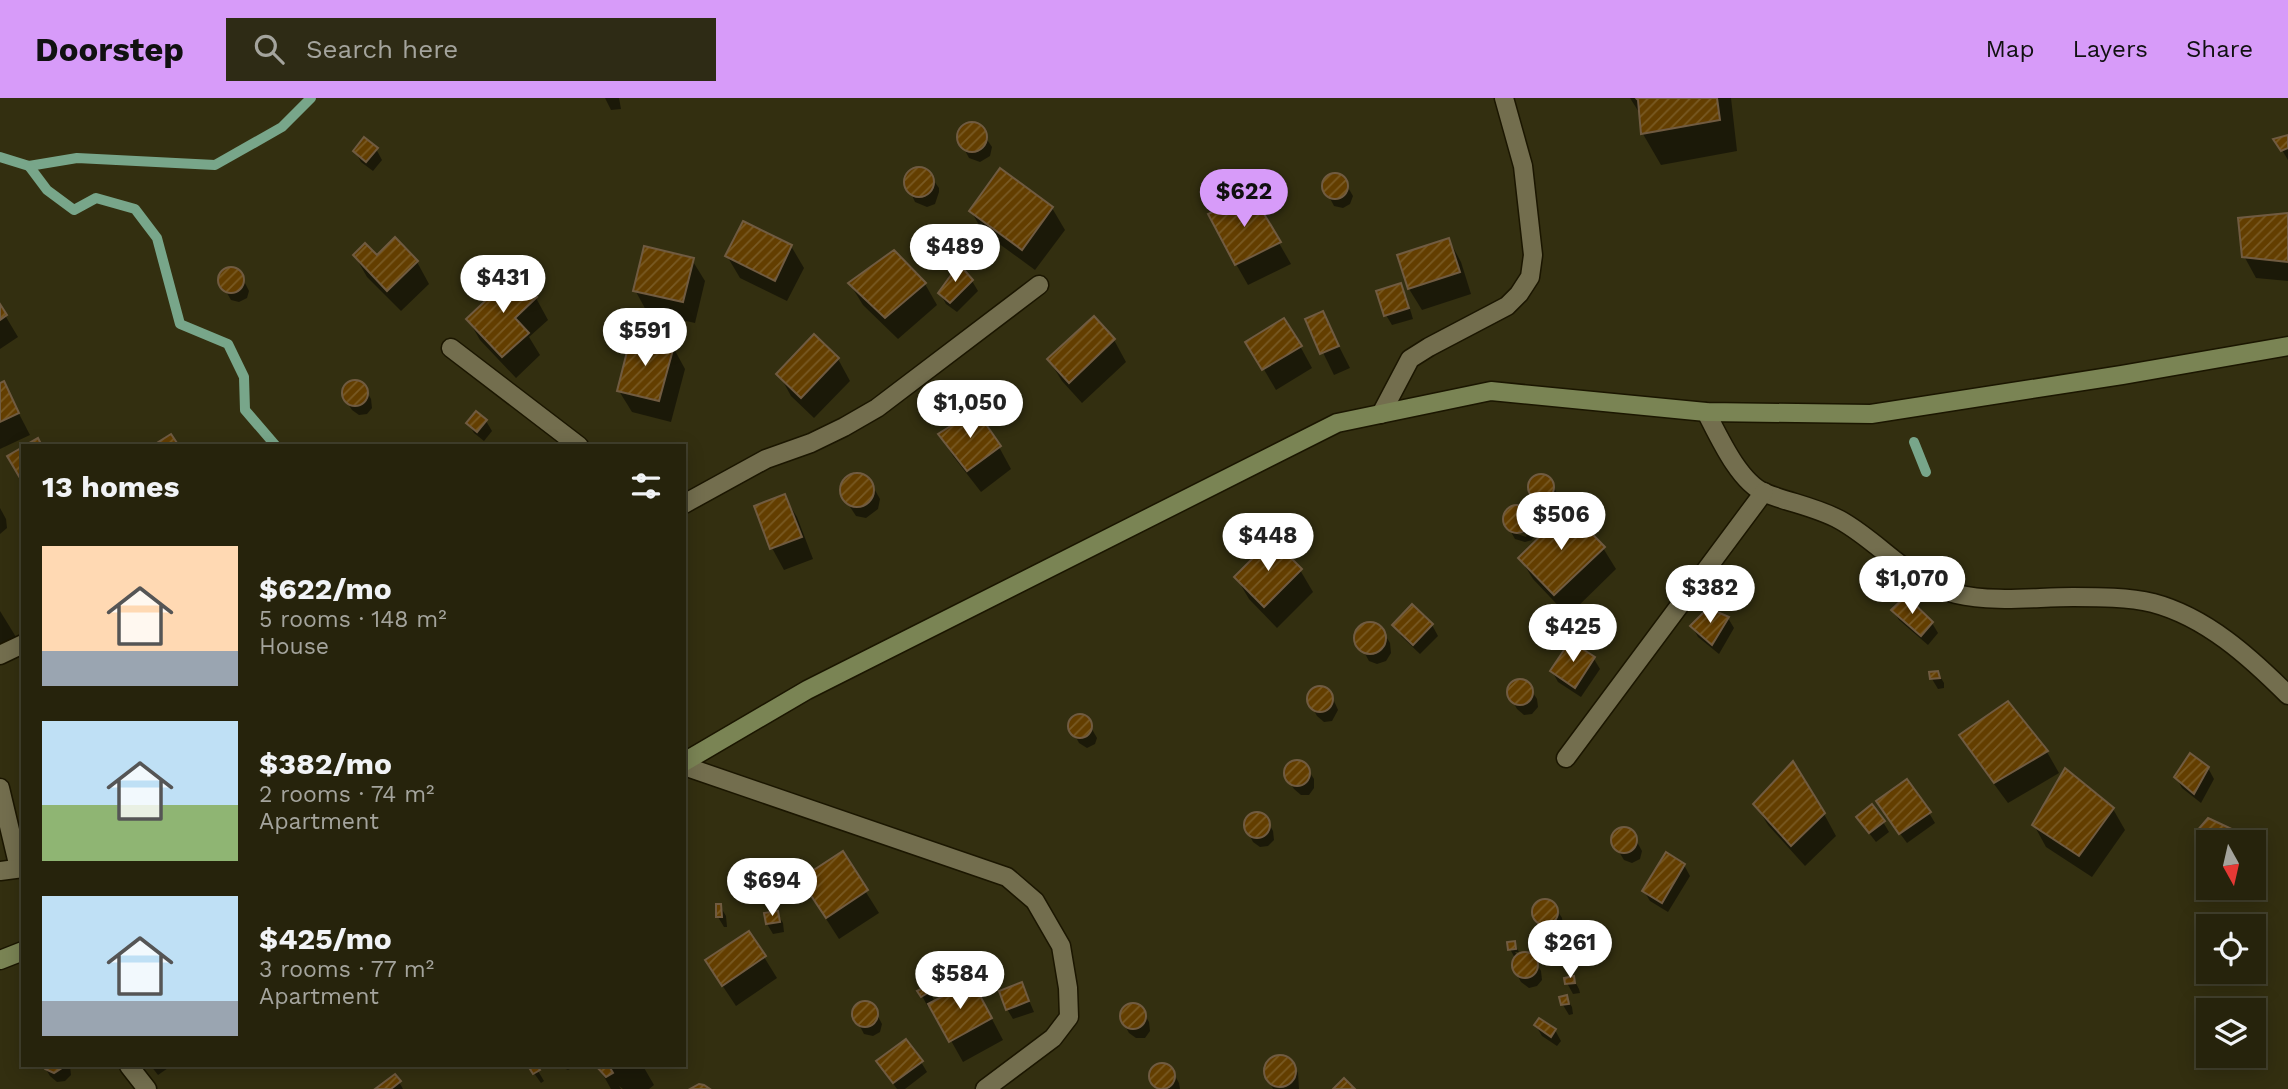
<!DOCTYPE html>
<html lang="en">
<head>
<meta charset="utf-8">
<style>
	:root { --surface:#26230c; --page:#2e2b15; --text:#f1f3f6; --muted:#a4a49d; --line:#42402d; --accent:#d79bf9 }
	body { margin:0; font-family:"Work Sans",sans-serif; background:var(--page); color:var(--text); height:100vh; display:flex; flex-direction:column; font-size:26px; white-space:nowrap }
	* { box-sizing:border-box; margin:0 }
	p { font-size:23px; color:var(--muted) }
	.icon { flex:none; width:38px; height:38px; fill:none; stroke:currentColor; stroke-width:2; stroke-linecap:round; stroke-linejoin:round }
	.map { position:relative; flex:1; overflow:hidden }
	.drawer { position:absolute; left:21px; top:346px; width:665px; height:623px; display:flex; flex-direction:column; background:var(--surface); border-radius:0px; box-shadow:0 4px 18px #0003,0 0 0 2px var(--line) }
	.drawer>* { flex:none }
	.needle { width:46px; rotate:172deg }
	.fabs { position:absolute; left:2196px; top:732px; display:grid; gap:14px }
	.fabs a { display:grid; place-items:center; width:70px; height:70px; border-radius:0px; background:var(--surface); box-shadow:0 4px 18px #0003,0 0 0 2px var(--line); font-size:35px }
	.price { position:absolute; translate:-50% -60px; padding:0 16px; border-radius:24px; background:#fff; color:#222; font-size:23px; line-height:46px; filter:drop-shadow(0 2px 4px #0008) }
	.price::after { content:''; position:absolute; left:50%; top:42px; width:21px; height:16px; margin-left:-10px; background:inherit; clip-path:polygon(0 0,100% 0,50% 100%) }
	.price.current { background:var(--accent); color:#111 }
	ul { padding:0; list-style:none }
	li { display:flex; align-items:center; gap:21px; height:175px; padding:0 21px }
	li span { display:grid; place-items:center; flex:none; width:196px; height:140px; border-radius:0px; color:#555 }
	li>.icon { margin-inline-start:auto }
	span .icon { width:84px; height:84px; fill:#fffc; stroke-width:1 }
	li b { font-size:30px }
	h2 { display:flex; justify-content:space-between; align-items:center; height:84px; padding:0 21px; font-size:30px }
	header { display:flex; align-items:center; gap:42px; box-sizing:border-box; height:98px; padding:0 35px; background:var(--accent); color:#111 }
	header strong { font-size:33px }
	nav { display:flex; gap:38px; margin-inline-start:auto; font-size:24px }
	.search { width:490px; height:63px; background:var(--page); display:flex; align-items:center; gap:18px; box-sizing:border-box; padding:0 24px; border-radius:0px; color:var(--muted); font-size:26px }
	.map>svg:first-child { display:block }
	.shadow { fill:#0007 }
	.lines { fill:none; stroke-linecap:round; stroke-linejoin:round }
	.stream { stroke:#78a68a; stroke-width:10 }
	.building { fill:url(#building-hatch); stroke:#705b41; stroke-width:2 }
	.street-casing { stroke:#1b1600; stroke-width:21 }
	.secondary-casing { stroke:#1b1600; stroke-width:21 }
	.street { stroke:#736e4e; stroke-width:18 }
	.secondary { stroke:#7a8454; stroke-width:18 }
</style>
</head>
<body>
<header>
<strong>Doorstep</strong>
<div class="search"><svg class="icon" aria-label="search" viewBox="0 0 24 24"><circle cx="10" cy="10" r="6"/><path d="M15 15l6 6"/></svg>Search here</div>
<nav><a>Map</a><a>Layers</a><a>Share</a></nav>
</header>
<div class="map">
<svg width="2288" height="991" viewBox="0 0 2288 991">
	<defs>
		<pattern id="building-hatch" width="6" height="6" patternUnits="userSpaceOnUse" patternTransform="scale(1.75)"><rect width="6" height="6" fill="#633e00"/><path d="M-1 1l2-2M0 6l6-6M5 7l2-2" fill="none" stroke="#795a24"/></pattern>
	</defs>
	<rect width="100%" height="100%" fill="#332f10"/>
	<g class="shadow">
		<polygon points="605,0 619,0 621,11 611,12"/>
		<polygon points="1630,0 1731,0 1737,53 1661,67 1643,36 1642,19"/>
		<polygon points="969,27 977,27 992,49 990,58 980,64 969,60 959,41 961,32"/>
		<polygon points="2288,39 2288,62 2282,52"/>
		<polygon points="376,51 382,62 373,73 361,64 355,53"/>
		<polygon points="917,71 926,72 939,90 939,94 935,106 927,109 915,104 906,84 909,75"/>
		<polygon points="1334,77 1342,79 1353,98 1350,106 1343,110 1334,108 1324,89 1326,80"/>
		<polygon points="1252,98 1291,166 1248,187 1236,166"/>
		<polygon points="1052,110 1065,132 1035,172 983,134 971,113"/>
		<polygon points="2288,117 2288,183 2256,180 2244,158"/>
		<polygon points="1449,142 1461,164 1471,196 1422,212 1409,191"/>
		<polygon points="791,148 804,170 787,203 740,180 727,158"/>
		<polygon points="355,158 417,164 429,186 401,213 367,179"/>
		<polygon points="692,162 705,183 695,225 647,214 635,192"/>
		<polygon points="230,171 239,173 249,193 247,200 239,204 231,202 220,183 223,174"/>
		<polygon points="972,183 978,193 957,214 946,206 940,195"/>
		<polygon points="850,186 925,186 937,207 898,241 863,207"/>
		<polygon points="1400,187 1406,198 1413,221 1392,227 1386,217"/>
		<polygon points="536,200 548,222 529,239 540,257 516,280 480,242 468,221"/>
		<polygon points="0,209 18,239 0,251"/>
		<polygon points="1322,215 1350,270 1334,277 1307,222"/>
		<polygon points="1094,220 1114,242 1126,264 1082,305 1062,283 1049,262"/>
		<polygon points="814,239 838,261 850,283 814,320 791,298 779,276"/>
		<polygon points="1248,244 1300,248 1312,270 1276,292"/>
		<polygon points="673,249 685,271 671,324 632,314 619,293"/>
		<polygon points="358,284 365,290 371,301 372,310 367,316 359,317 352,312 345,301 344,292 350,285"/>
		<polygon points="3,285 30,337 0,351 0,287"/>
		<polygon points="486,323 492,333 484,343 474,335 468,325"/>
		<polygon points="940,336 999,349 1011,371 981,394 953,358"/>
		<polygon points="853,377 868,380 880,401 878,411 866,420 856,418 843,398 845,383"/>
		<polygon points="1544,378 1552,386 1558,397 1558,405 1553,410 1547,412 1537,406 1529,387 1536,379"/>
		<polygon points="784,398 797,419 813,461 784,472 772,450"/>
		<polygon points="1518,409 1525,412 1536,431 1532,442 1525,444 1515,441 1511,434 1526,439 1527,436 1509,431 1505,422 1507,414"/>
		<polygon points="0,410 6,421 7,430 0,436"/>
		<polygon points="1603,450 1616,471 1568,518 1533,481 1520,460"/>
		<polygon points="1300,472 1313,494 1277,530 1249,501 1236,479"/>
		<polygon points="1412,508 1432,527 1438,538 1420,556 1401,538 1395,527"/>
		<polygon points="1893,512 1932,525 1938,535 1928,547 1899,522"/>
		<polygon points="0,513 16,539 0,550"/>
		<polygon points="1728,520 1734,530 1719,556 1698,539 1692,528"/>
		<polygon points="1372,525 1381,530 1390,545 1391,555 1386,563 1377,566 1369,563 1356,539 1359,531"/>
		<polygon points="1594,561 1600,571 1581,599 1558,584 1552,573"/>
		<polygon points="1938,575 1944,585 1944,590 1938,591 1932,581 1931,576"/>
		<polygon points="1515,584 1524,584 1530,590 1537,601 1538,609 1532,616 1524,617 1517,611 1511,600 1510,591"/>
		<polygon points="1324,591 1331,596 1338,612 1332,623 1324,624 1317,618 1311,607 1310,598 1315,592"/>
		<polygon points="2008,605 2047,654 2059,675 2008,705 1974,659 1962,638"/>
		<polygon points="1079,618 1085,619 1097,640 1095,646 1087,650 1079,645 1070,628 1073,622"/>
		<polygon points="1300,664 1307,670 1314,681 1314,690 1309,697 1301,697 1294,691 1287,680 1287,672 1292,665"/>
		<polygon points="2208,670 2214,681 2201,705 2182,690 2176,679"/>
		<polygon points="1755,706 1824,716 1836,738 1805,768 1768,727"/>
		<polygon points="2113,711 2125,732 2092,779 2046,749 2034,727"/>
		<polygon points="1884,714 1929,715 1935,725 1907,745"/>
		<polygon points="1260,716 1267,722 1273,733 1274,742 1268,748 1260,749 1253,744 1247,732 1246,724 1251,717"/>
		<polygon points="1883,724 1889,734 1876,744 1865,730"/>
		<polygon points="1624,731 1631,733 1642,753 1640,761 1632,765 1624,762 1613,744 1616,735"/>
		<polygon points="2198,735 2250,741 2251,744 2208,744 2208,747"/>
		<polygon points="842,756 879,815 839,841 814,802"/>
		<polygon points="1684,767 1690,778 1668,814 1650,803 1644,793"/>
		<polygon points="1549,803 1555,809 1562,820 1563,829 1557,835 1549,836 1542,831 1536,819 1535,811 1540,804"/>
		<polygon points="720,808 726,818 727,829 724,829 718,819"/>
		<polygon points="777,815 783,825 784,834 773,836 767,826"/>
		<polygon points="1552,842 1558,853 1560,859 1554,861 1548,850"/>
		<polygon points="1514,845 1519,854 1515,854 1522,864 1524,862 1521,857 1528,856 1535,862 1541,873 1542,882 1537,888 1529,890 1521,884 1515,873 1516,862 1510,851"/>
		<polygon points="764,859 777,880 736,908 720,884"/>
		<polygon points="1573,880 1579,891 1580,895 1573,896 1567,885"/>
		<polygon points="1022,886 1034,914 1013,921 1007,911"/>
		<polygon points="927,890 935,904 984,906 1003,942 963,964 931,907 928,909 920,894"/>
		<polygon points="1566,899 1572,909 1573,916 1569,917 1563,907"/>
		<polygon points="863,905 872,907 882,926 880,934 873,938 864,936 854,917 856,908"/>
		<polygon points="1128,908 1136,908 1143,913 1149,924 1150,933 1145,940 1136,940 1129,935 1123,924 1122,915"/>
		<polygon points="1536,928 1555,932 1561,943 1557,948 1542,938"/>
		<polygon points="1275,959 1284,959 1292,964 1298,975 1299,991 1273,991 1268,981 1266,971"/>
		<polygon points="878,964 921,964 927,974 905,991 897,991"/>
		<polygon points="44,968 70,968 71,977 65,983 57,984 50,978"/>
		<polygon points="151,968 171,968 158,977"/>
		<polygon points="529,968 535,968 544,983 541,985"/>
		<polygon points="559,968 575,968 568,972"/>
		<polygon points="598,968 643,968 654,987 649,991 623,991 619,988 621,991 611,991"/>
		<polygon points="1158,968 1166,968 1173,974 1179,985 1180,991 1157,991 1153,984 1152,975"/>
		<polygon points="399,984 403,991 378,991"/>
	</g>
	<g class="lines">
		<g class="stream">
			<polyline points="0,59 29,68 77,60 215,67 282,29 311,0"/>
			<polyline points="29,68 47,92 74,112 96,100 135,111 157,140 180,226 228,246 244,279 245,312 276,348"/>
			<polyline points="1914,344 1926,374"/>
		</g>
	</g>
	<g class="building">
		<polygon points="1636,0 1717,0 1720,22 1641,36 1638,2"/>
		<circle cx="972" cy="39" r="15"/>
		<polygon points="2288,37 2288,50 2281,53 2273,41"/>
		<polygon points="364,39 378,50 366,64 353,53"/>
		<circle cx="919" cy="84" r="15"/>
		<polygon points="1000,70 1053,109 1022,152 969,113"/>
		<circle cx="1335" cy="88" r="13"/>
		<polygon points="1252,96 1281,144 1235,167 1208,116"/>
		<polygon points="2288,115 2288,164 2242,159 2238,120"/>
		<polygon points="743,123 792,147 775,183 725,158"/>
		<polygon points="395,139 418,163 387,193 353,157 365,145 377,157"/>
		<polygon points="1449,140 1460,174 1408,191 1397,157"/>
		<polygon points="644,148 694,160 683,204 633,193"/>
		<polygon points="894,152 926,185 885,220 848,185"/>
		<polygon points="959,166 973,182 950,205 938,195"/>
		<circle cx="231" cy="182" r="13"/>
		<polygon points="515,175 537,199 515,220 529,235 502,259 466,221"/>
		<polygon points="1401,185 1409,210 1384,218 1376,193"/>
		<polygon points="0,206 7,217 0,222"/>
		<polygon points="1323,213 1339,248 1320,256 1305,221"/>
		<polygon points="1094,218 1115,241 1069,285 1047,261"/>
		<polygon points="1284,220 1302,248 1262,272 1245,244"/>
		<polygon points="814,236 839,260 801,300 776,276"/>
		<polygon points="631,238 674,248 659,303 617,293"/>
		<circle cx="355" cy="295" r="13"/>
		<polygon points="4,283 19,315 0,324 0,285"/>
		<polygon points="976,312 1001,348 967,373 938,336"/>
		<polygon points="476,313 487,322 477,334 466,325"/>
		<polygon points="171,336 179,348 152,348"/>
		<polygon points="38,340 42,348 24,348"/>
		<polygon points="23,349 23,385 7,358"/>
		<circle cx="857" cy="392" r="17"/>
		<circle cx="1541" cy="389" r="13"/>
		<polygon points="785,396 802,439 770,451 754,408"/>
		<circle cx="1517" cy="421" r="14"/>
		<polygon points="1568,411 1605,449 1554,497 1518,460"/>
		<polygon points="1272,441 1302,471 1264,509 1234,479"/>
		<polygon points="1906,498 1933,524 1921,538 1891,512"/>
		<polygon points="1412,506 1433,526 1413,547 1392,527"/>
		<polygon points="1708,510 1729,519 1712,547 1690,528"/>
		<circle cx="1370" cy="540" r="16"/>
		<polygon points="1570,543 1595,559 1575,590 1550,573"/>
		<polygon points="1938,573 1940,580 1930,581 1929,574"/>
		<circle cx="1520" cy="594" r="13"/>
		<circle cx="1320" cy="601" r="13"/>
		<polygon points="2008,603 2048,653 1994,685 1959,637"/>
		<circle cx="1080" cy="628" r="12"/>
		<polygon points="2190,655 2209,669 2194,696 2174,679"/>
		<circle cx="1297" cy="675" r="13"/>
		<polygon points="1793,663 1825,715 1791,748 1753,706"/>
		<polygon points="2065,670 2114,710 2079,758 2032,727"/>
		<polygon points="1907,681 1931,714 1899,736 1876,703"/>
		<polygon points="1872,706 1885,723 1869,735 1856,719"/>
		<circle cx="1257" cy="727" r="13"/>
		<polygon points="2208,720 2251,740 2249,744 2212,744 2196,734"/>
		<circle cx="1624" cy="742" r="13"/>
		<polygon points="843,753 868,792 826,820 800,781"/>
		<polygon points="1666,754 1685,766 1662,805 1642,793"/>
		<circle cx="1545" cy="814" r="13"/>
		<polygon points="716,806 721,806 722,819 716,819"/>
		<polygon points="778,813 780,824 766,826 764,815"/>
		<polygon points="749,833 766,858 722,888 705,862"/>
		<polygon points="1553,841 1555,849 1546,851 1544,842"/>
		<polygon points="1515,843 1516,851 1508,852 1507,844"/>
		<circle cx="1525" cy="867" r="13"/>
		<polygon points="1574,878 1575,885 1565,886 1564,880"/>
		<polygon points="972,883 992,920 949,944 928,906"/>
		<polygon points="1022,884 1029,903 1006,912 999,893"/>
		<polygon points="927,888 931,893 921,899 917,893"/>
		<polygon points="1567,897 1569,906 1561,907 1559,899"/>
		<circle cx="865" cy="916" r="13"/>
		<circle cx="1133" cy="918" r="13"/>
		<polygon points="1539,920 1556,931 1551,939 1534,927"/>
		<polygon points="906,941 923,963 893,985 876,963"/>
		<circle cx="1280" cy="973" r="16"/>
		<circle cx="1162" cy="978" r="13"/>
		<polygon points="42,968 65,968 54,975 45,971"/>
		<polygon points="528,968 537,968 540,972 533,976"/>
		<polygon points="596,968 609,968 613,975 606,979"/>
		<polygon points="395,976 401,983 391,991 375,991"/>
		<polygon points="1344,980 1355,991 1333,991"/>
		<polygon points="699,986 704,987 710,991 690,991"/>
	</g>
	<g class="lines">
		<defs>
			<g id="street">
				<polyline points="451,250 579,348"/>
				<path d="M1706 314C1719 339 1739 384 1765 395 1790 405 1816 409 1840 422 1880 444 1911 486 1956 496 1995 505 2035 499 2073 499 2099 499 2128 499 2153 505 2206 519 2250 559 2288 597"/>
				<polyline points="1381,316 1410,261 1429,249 1507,208 1519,196 1530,179 1533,157 1523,68 1504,0"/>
				<polyline points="684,406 766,361 811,345 844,329 877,310 1039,187"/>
				<polyline points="0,557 23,546"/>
				<polyline points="1566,660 1764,394"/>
				<polyline points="684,668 1007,779 1035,803 1061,848 1068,890 1069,919 1053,940 985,991"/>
				<polyline points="0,690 19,770"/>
				<polyline points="0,773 23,770"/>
				<polyline points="129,968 147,991"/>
			</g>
			<g id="secondary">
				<polyline points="684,664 807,592 1337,325 1491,293 1706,314 1871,316 2122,277 2288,248"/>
				<polyline points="0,862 23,853"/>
			</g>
		</defs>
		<use href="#street" class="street-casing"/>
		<use href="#secondary" class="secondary-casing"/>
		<use href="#street" class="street"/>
		<use href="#secondary" class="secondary"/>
	</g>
</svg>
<div class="fabs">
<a><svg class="needle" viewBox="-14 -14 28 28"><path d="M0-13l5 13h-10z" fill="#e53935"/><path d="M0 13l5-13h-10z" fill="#a4a49d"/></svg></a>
<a><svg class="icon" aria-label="locate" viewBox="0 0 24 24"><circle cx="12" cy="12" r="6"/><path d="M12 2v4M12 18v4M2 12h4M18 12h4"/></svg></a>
<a><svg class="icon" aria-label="layers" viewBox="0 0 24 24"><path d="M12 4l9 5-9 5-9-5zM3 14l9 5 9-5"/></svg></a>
</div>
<b class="price current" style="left:1244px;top:131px">$622</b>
<b class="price" style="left:955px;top:186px">$489</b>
<b class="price" style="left:503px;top:217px">$431</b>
<b class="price" style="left:645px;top:270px">$591</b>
<b class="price" style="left:970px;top:342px">$1,050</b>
<b class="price" style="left:1561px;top:454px">$506</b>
<b class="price" style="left:1268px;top:475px">$448</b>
<b class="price" style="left:1912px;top:518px">$1,070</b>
<b class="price" style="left:1710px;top:527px">$382</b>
<b class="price" style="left:1573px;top:566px">$425</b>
<b class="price" style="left:772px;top:820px">$694</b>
<b class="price" style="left:1570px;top:882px">$261</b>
<b class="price" style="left:960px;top:913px">$584</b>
<section class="drawer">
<h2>13 homes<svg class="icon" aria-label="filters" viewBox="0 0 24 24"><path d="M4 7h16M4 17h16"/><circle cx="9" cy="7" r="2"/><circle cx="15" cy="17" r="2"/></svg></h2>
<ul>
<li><span style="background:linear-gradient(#ffd9b3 75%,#9aa5b1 0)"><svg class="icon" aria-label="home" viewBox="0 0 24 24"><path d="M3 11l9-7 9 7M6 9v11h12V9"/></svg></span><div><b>$622/mo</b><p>5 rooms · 148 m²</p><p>House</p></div></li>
<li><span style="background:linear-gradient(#bfe0f5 60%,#8fb573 0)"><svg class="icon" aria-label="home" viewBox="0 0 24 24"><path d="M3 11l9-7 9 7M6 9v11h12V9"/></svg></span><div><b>$382/mo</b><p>2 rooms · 74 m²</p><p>Apartment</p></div></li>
<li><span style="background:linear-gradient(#bfe0f5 75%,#9aa5b1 0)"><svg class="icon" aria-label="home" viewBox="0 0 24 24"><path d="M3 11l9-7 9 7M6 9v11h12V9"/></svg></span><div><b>$425/mo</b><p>3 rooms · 77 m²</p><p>Apartment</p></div></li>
</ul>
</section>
</div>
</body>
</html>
